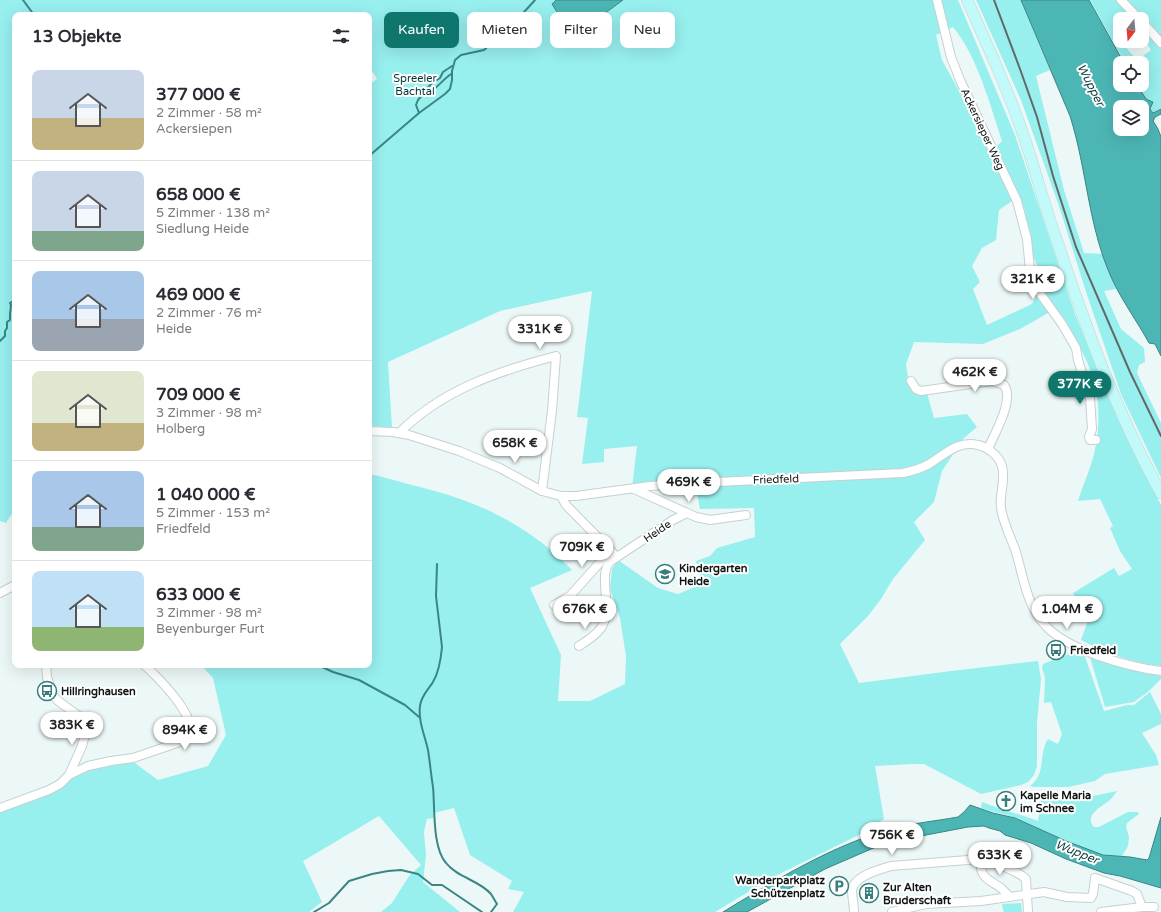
<!DOCTYPE html>
<html lang="de">
<head>
<meta charset="utf-8">
<style>
	:root { --surface:#fff; --page:#f7f7f7; --text:#2b2b33; --muted:#7c7c81; --line:#e1e1e2; --accent:#0f766e }
	body { margin:0; font-family:"Varela Round",sans-serif; background:var(--page); color:var(--text); height:100vh; display:flex; flex-direction:column; font-size:15px; white-space:nowrap }
	* { box-sizing:border-box; margin:0 }
	p { font-size:13px; color:var(--muted) }
	.icon { flex:none; width:22px; height:22px; fill:none; stroke:currentColor; stroke-width:2; stroke-linecap:round; stroke-linejoin:round }
	.map { position:relative; flex:1; overflow:hidden }
	.details { position:absolute; left:12px; top:12px; width:360px; height:656px; display:flex; flex-direction:column; background:var(--surface); border-radius:8px; box-shadow:0 4px 16px #0002 }
	.details>* { flex:none }
	.banner { position:absolute; left:384px; top:12px; width:380px; height:36px; display:flex; gap:8px }
	.needle { width:26px; rotate:196deg }
	.fabs { position:absolute; left:1113px; top:12px; display:grid; gap:8px }
	.fabs a { display:grid; place-items:center; width:36px; height:36px; border-radius:8px; background:var(--surface); box-shadow:0 4px 16px #0002; font-size:20px }
	.price { position:absolute; translate:-50% -34px; padding:0 9px; border-radius:14px; background:#fff; color:#222; font-size:13px; line-height:26px; filter:drop-shadow(0 1px 2px #0008) }
	.price::after { content:''; position:absolute; left:50%; top:24px; width:12px; height:9px; margin-left:-6px; background:inherit; clip-path:polygon(0 0,100% 0,50% 100%) }
	.price.current { background:var(--accent); color:#fff }
	ul { padding:0; list-style:none }
	li { display:flex; align-items:center; gap:12px; height:100px; padding:0 20px }
	li+li { border-top:1px solid var(--line) }
	li span { display:grid; place-items:center; flex:none; width:112px; height:80px; border-radius:8px; color:#555 }
	li>.icon { margin-inline-start:auto }
	span .icon { width:48px; height:48px; fill:#fffc; stroke-width:1 }
	li b { font-size:17px }
	h2 { display:flex; justify-content:space-between; align-items:center; height:48px; padding:0 20px; font-size:17px }
	.pill { padding:0 14px; border-radius:8px; background:var(--surface); box-shadow:0 4px 16px #0002; font-size:14px; line-height:36px }
	.pill.current { background:var(--accent); color:#fff }
	.map>svg:first-child { display:block }
	.green { fill:#97efee; fill-rule:evenodd }
	.water { fill:#4cb6b5; stroke:#3a8685; fill-rule:evenodd }
	.lines { fill:none; stroke-linecap:round; stroke-linejoin:round }
	.stream { stroke:#3a8685; stroke-width:2 }
	.street-casing { stroke:#c5d0d0; stroke-width:10 }
	.secondary-casing { stroke:#c5d0d0; stroke-width:12 }
	.street { stroke:#fff; stroke-width:8 }
	.secondary { stroke:#c1faf9; stroke-width:11 }
	.rail { stroke:#626969; stroke-width:2 }
	.labels { text-anchor:middle; stroke-width:4; stroke-linejoin:round; paint-order:stroke }
	.park-label { font-size:11px; fill:#023737; stroke:#fff }
	.street-label { font-size:11px; fill:#111515; stroke:#fff }
	.poi-label { font-size:11px; font-weight:bold; fill:#111515; stroke:#fff; text-anchor:start }
	.water-label { font-size:12px; font-style:italic; fill:#124242; stroke:#fff }
</style>
</head>
<body>
<div class="map">
<svg width="1161" height="912" viewBox="0 0 1161 912">
	<rect width="100%" height="100%" fill="#ecf8f7"/>
	<g class="green">
		<path d="M0 0H556L552 4 573 32 589 25 623 0H958L1015 135 1075 314 1117 417 1161 505V666C1133 663 1106 653 1081 640L1089 618 1073 593 1114 568 1119 576 1132 569 1120 551 1110 528 1113 526 1100 499 1078 501C1083 485 1090 470 1094 454 1103 417 1099 378 1078 345 1070 333 1059 323 1050 312L1020 329 983 344 914 342 906 364 909 384 927 393 934 418 967 414 977 427 964 438 942 471 934 502 914 522 925 540 893 579 881 599 868 616 840 644 859 683 951 671 1038 661 1041 679 1037 723V766L1034 775 1028 782 1021 785 981 794 924 764H912L875 766 884 819 865 832 773 877 715 912H513L524 892 508 889 512 881 470 855 454 808 434 813 433 818 427 819 424 832 426 855 423 882 460 912H381L392 903 409 876 421 865 379 816 303 861 322 902 309 912H0V810L63 785 75 776 89 768 132 761 158 780 208 766 226 735 213 678 201 665H369V474C381 476 393 480 404 483 424 488 444 493 463 500 503 514 543 539 572 570L530 588 561 655 558 701H590L625 684 626 656 620 618 610 589 612 569 618 560 658 588 678 594 702 584 696 561 710 556 717 548 755 537 754 508 700 509 695 483 632 488 637 446 604 449V462L582 464 588 418 577 417 592 291 500 311 388 362 392 428 377 426H369V85L377 79 369 66V15H15V509L6 523 0 521ZM953 27C977 56 990 104 1002 141L998 145 991 142 981 131 942 60 936 35ZM1018 197 1025 210 1029 246 1041 275V288L1032 304 987 325 973 289 980 282 972 266 982 248 996 240 999 210Z"/>
		<polygon points="976,0 1021,0 1050,70 1036,76 1064,190 1084,253 1103,254 1116,289 1104,291 1121,329 1144,348 1145,362 1139,365 1137,373 1161,423 1161,478 1121,394 1087,295 1059,206 1021,100"/>
		<path d="M1090 0H1161V108L1153 112 1151 109 1153 102 1151 100 1146 99 1137 85H1142V63H1125ZM1120 19H1142V36L1151 50 1137 60 1120 41Z"/>
		<path d="M1069 654H1084L1104 711 1127 705H1134L1150 692 1161 714V724L1142 733 1156 755 1159 765 1105 774 1095 781 1068 787H1034L1030 786C1047 773 1038 754 1048 739L1058 744 1062 734 1051 702 1044 703 1045 678 1042 668 1043 664Z"/>
		<polygon points="1089,654 1161,674 1161,679 1149,691 1134,702 1105,707"/>
		<path d="M1117 791C1115 794 1113 797 1111 799 1103 806 1083 815 1094 827H1099L1128 812H1138L1139 814 1127 823 1126 827 1129 837 1128 846 1122 856C1087 857 1048 832 1016 818 1005 814 992 812 981 808L982 802C1000 809 1019 814 1038 821L1041 800 1044 799 1074 800Z"/>
		<polygon points="1021,903 1022,912 1004,912 1003,910 1002,904"/>
	</g>
	<g class="water">
		<polygon points="556,0 623,0 589,25 573,32 571,35 552,4"/>
		<path d="M1021 0H1089L1124 63H1120V85H1137L1146 99 1153 102 1150 109 1153 113 1161 109V114L1155 117 1153 121 1158 129 1161 137V356L1155 344 1149 343C1137 321 1122 301 1112 279 1088 227 1087 169 1070 116ZM1120 107H1142V129H1120Z"/>
		<path d="M970 805 993 813 1015 818 1066 841 1103 855 1130 857 1147 860 1149 858 1161 817V888L1120 876 1104 873 1066 859 1031 843 1005 835 1000 831 989 828 984 826 968 827 921 836 907 837 885 843 825 869 747 912H723C774 881 834 844 892 829 913 823 936 821 958 817L964 812Z"/>
	</g>
	<g class="lines">
		<g class="stream">
			<polyline points="23,0 34,15"/>
			<path d="M424 96C435 91 441 81 451 74"/>
			<polyline points="419,113 416,105 418,100 431,84 440,78 443,72 452,66"/>
			<polyline points="369,156 419,113 445,94 450,89 452,80 452,71 455,60 461,55 484,50 515,22 535,0"/>
			<polyline points="0,341 5,336 5,331 7,328 7,322 10,320 10,314 11,305 10,303 15,300"/>
			<path d="M437 564 436 596 442 647C441 658 439 672 433 682 428 690 421 696 420 706 418 721 425 736 428 750 430 762 431 775 433 787 435 807 432 847 446 863 458 878 479 880 491 894 493 897 495 901 497 904L491 912"/>
			<polyline points="318,665 333,672 359,680 405,705 419,717"/>
			<polyline points="314,912 329,903 349,881 372,874 388,871 401,870 418,874 432,885 442,885 482,912"/>
		</g>
		<defs>
			<g id="street">
				<polyline points="937,0 951,57 960,80 1017,201 1027,239 1030,270 1039,292 1062,324 1076,348 1078,360 1090,398 1092,429 1089,437 1090,440 1096,440"/>
				<polyline points="1121,0 1139,19"/>
				<polyline points="1142,22 1161,43"/>
				<path d="M911 381 916 389 921 391 992 381 1004 385C1015 400 994 434 988 449"/>
				<path d="M369 431 393 432 409 435 459 451 500 468 542 491 561 496H576L650 486 695 483 903 473C912 471 921 469 929 464 944 455 958 440 978 445 988 447 999 456 1002 466 1006 480 999 494 1001 508 1003 522 1010 536 1015 549 1023 574 1026 604 1044 624 1066 650 1128 667 1161 671"/>
				<path d="M399 433C442 390 498 371 556 356L552 411 542 491"/>
				<polyline points="634,489 696,517 710,520 746,515"/>
				<polyline points="561,496 566,505 617,557 673,520 687,513"/>
				<polyline points="0,593 15,585"/>
				<polyline points="554,605 570,596 602,560 608,558 616,557"/>
				<path d="M579 646C587 641 596 635 601 628 614 608 598 579 609 563 611 560 615 559 617 557"/>
				<path d="M69 775 88 766 111 761 133 758 183 741C210 728 156 675 144 665"/>
				<polyline points="0,808 49,790 60,784 69,775 82,746 86,731 85,725 80,717 57,700 53,695 47,677 46,665"/>
				<path d="M981 859C979 878 988 879 1001 888 1004 891 1007 894 1010 897"/>
				<path d="M854 912C854 905 852 897 852 890 854 876 880 869 891 866L981 859C992 862 1018 871 1026 879L1028 912"/>
				<polyline points="892,912 926,904 981,901 1044,892 1067,897 1091,898 1093,894 1095,878 1132,891 1137,894 1142,907"/>
				<polyline points="1101,912 1142,907 1154,907"/>
			</g>
			<path id="secondary" d="M967 0C987 44 1007 88 1023 134 1035 169 1044 204 1056 238 1085 325 1116 412 1161 493"/>
		</defs>
		<use href="#street" class="street-casing"/>
		<use href="#secondary" class="secondary-casing"/>
		<use href="#street" class="street"/>
		<use href="#secondary" class="secondary"/>
		<polyline class="rail" points="994,0 1020,69 1037,117 1053,176 1076,247 1130,372 1161,436"/>
	</g>
	<defs>
		<symbol id="school-ring" viewBox="-11 -11 22 22"><circle r="9.5" fill="#fff" stroke="#357e7d" stroke-width="1.5"/><path d="M0-5L7-2L0 1L-7-2ZM-4 1L0 2.5L4 1V4Q0 6-4 4Z" fill="#357e7d"/></symbol>
		<symbol id="bus-ring" viewBox="-11 -11 22 22"><circle r="9.5" fill="#fff" stroke="#357e7d" stroke-width="1.5"/><path d="M-5-6H5V4H4V6H2V4H-2V6H-4V4H-5ZM-3.5-4V0h7V-4ZM-3.5 1.2v1.5H-2V1.2ZM2 1.2v1.5H3.5V1.2Z" fill="#357e7d"/></symbol>
		<symbol id="church-ring" viewBox="-11 -11 22 22"><circle r="9.5" fill="#fff" stroke="#357e7d" stroke-width="1.5"/><path d="M-1.2-6h2.4v3.5h3.3v2.4h-3.3V6h-2.4V-.1h-3.3v-2.4h3.3Z" fill="#357e7d"/></symbol>
		<symbol id="parking-ring" viewBox="-11 -11 22 22"><circle r="9.5" fill="#fff" stroke="#357e7d" stroke-width="1.5"/><path d="M-3.5-5.5H1a3.5 3.5 0 0 1 0 7H-1V5.5H-3.5ZM-1-3.4V-.6H.8a1.4 1.4 0 0 0 0-2.8Z" fill="#357e7d"/></symbol>
		<symbol id="building-ring" viewBox="-11 -11 22 22"><circle r="9.5" fill="#fff" stroke="#357e7d" stroke-width="1.5"/><path d="M-4-6H4V6H1V3H-1V6H-4ZM-2.5-4.3h1.7v1.8h-1.7ZM.8-4.3h1.7v1.8H.8ZM-2.5-1h1.7V.8h-1.7ZM.8-1h1.7V.8H.8Z" fill="#357e7d"/></symbol>
	</defs>
	<g fill-rule="evenodd">
		<use href="#school-ring" x="654" y="563" width="22" height="22"/>
		<use href="#bus-ring" x="1045" y="639" width="22" height="22"/>
		<use href="#bus-ring" x="36" y="680" width="22" height="22"/>
		<use href="#church-ring" x="995" y="790" width="22" height="22"/>
		<use href="#parking-ring" x="828" y="875" width="22" height="22"/>
		<use href="#building-ring" x="858" y="882" width="22" height="22"/>
	</g>
	<g class="labels">
		<g class="park-label">
			<text x="415" y="82">Spreeler<tspan x="415" dy="13">Bachtal</tspan></text>
		</g>
		<g class="street-label">
			<text transform="translate(983 129) rotate(65)" y="4">Ackersieper Weg</text>
			<text transform="translate(776 479) rotate(-2)" y="4">Friedfeld</text>
			<text transform="translate(657 531) rotate(-34)" y="4">Heide</text>
		</g>
		<g class="poi-label">
			<text x="679" y="572">Kindergarten<tspan x="679" dy="13">Heide</tspan></text>
			<text x="1070" y="654">Friedfeld</text>
			<text x="61" y="695">Hillringhausen</text>
			<text x="1020" y="799">Kapelle Maria<tspan x="1020" dy="13">im Schnee</tspan></text>
			<text x="825" y="884" text-anchor="end">Wanderparkplatz<tspan x="825" dy="13">Schützenplatz</tspan></text>
			<text x="883" y="891">Zur Alten<tspan x="883" dy="13">Bruderschaft</tspan></text>
		</g>
		<g class="water-label">
			<text transform="translate(1091 85) rotate(63)" y="4">Wupper</text>
			<text transform="translate(1077 852) rotate(22)" y="4">Wupper</text>
		</g>
	</g>
</svg>
<div class="fabs">
<a><svg class="needle" viewBox="-14 -14 28 28"><path d="M0-13l5 13h-10z" fill="#e53935"/><path d="M0 13l5-13h-10z" fill="#7c7c81"/></svg></a>
<a><svg class="icon" aria-label="locate" viewBox="0 0 24 24"><circle cx="12" cy="12" r="6"/><path d="M12 2v4M12 18v4M2 12h4M18 12h4"/></svg></a>
<a><svg class="icon" aria-label="layers" viewBox="0 0 24 24"><path d="M12 4l9 5-9 5-9-5zM3 14l9 5 9-5"/></svg></a>
</div>
<b class="price" style="left:1033px;top:300px">321K €</b>
<b class="price" style="left:540px;top:350px">331K €</b>
<b class="price" style="left:975px;top:393px">462K €</b>
<b class="price current" style="left:1080px;top:405px">377K €</b>
<b class="price" style="left:515px;top:464px">658K €</b>
<b class="price" style="left:689px;top:503px">469K €</b>
<b class="price" style="left:582px;top:568px">709K €</b>
<b class="price" style="left:585px;top:630px">676K €</b>
<b class="price" style="left:1067px;top:630px">1.04M €</b>
<b class="price" style="left:72px;top:746px">383K €</b>
<b class="price" style="left:185px;top:751px">894K €</b>
<b class="price" style="left:892px;top:856px">756K €</b>
<b class="price" style="left:1000px;top:876px">633K €</b>
<div class="banner">
<a class="pill current">Kaufen</a>
<a class="pill">Mieten</a>
<a class="pill">Filter</a>
<a class="pill">Neu</a>
</div>
<section class="details">
<h2>13 Objekte<svg class="icon" aria-label="filters" viewBox="0 0 24 24"><path d="M4 7h16M4 17h16"/><circle cx="9" cy="7" r="2"/><circle cx="15" cy="17" r="2"/></svg></h2>
<ul>
<li><span style="background:linear-gradient(#c9d6e8 60%,#c2b280 0)"><svg class="icon" aria-label="home" viewBox="0 0 24 24"><path d="M3 11l9-7 9 7M6 9v11h12V9"/></svg></span><div><b>377 000 €</b><p>2 Zimmer · 58 m²</p><p>Ackersiepen</p></div></li>
<li><span style="background:linear-gradient(#c9d6e8 75%,#7fa58c 0)"><svg class="icon" aria-label="home" viewBox="0 0 24 24"><path d="M3 11l9-7 9 7M6 9v11h12V9"/></svg></span><div><b>658 000 €</b><p>5 Zimmer · 138 m²</p><p>Siedlung Heide</p></div></li>
<li><span style="background:linear-gradient(#a9c7e8 60%,#9aa5b1 0)"><svg class="icon" aria-label="home" viewBox="0 0 24 24"><path d="M3 11l9-7 9 7M6 9v11h12V9"/></svg></span><div><b>469 000 €</b><p>2 Zimmer · 76 m²</p><p>Heide</p></div></li>
<li><span style="background:linear-gradient(#dfe7d0 65%,#c2b280 0)"><svg class="icon" aria-label="home" viewBox="0 0 24 24"><path d="M3 11l9-7 9 7M6 9v11h12V9"/></svg></span><div><b>709 000 €</b><p>3 Zimmer · 98 m²</p><p>Holberg</p></div></li>
<li><span style="background:linear-gradient(#a9c7e8 70%,#7fa58c 0)"><svg class="icon" aria-label="home" viewBox="0 0 24 24"><path d="M3 11l9-7 9 7M6 9v11h12V9"/></svg></span><div><b>1 040 000 €</b><p>5 Zimmer · 153 m²</p><p>Friedfeld</p></div></li>
<li><span style="background:linear-gradient(#bfe0f5 70%,#8fb573 0)"><svg class="icon" aria-label="home" viewBox="0 0 24 24"><path d="M3 11l9-7 9 7M6 9v11h12V9"/></svg></span><div><b>633 000 €</b><p>3 Zimmer · 98 m²</p><p>Beyenburger Furt</p></div></li>
</ul>
</section>
</div>
</body>
</html>
